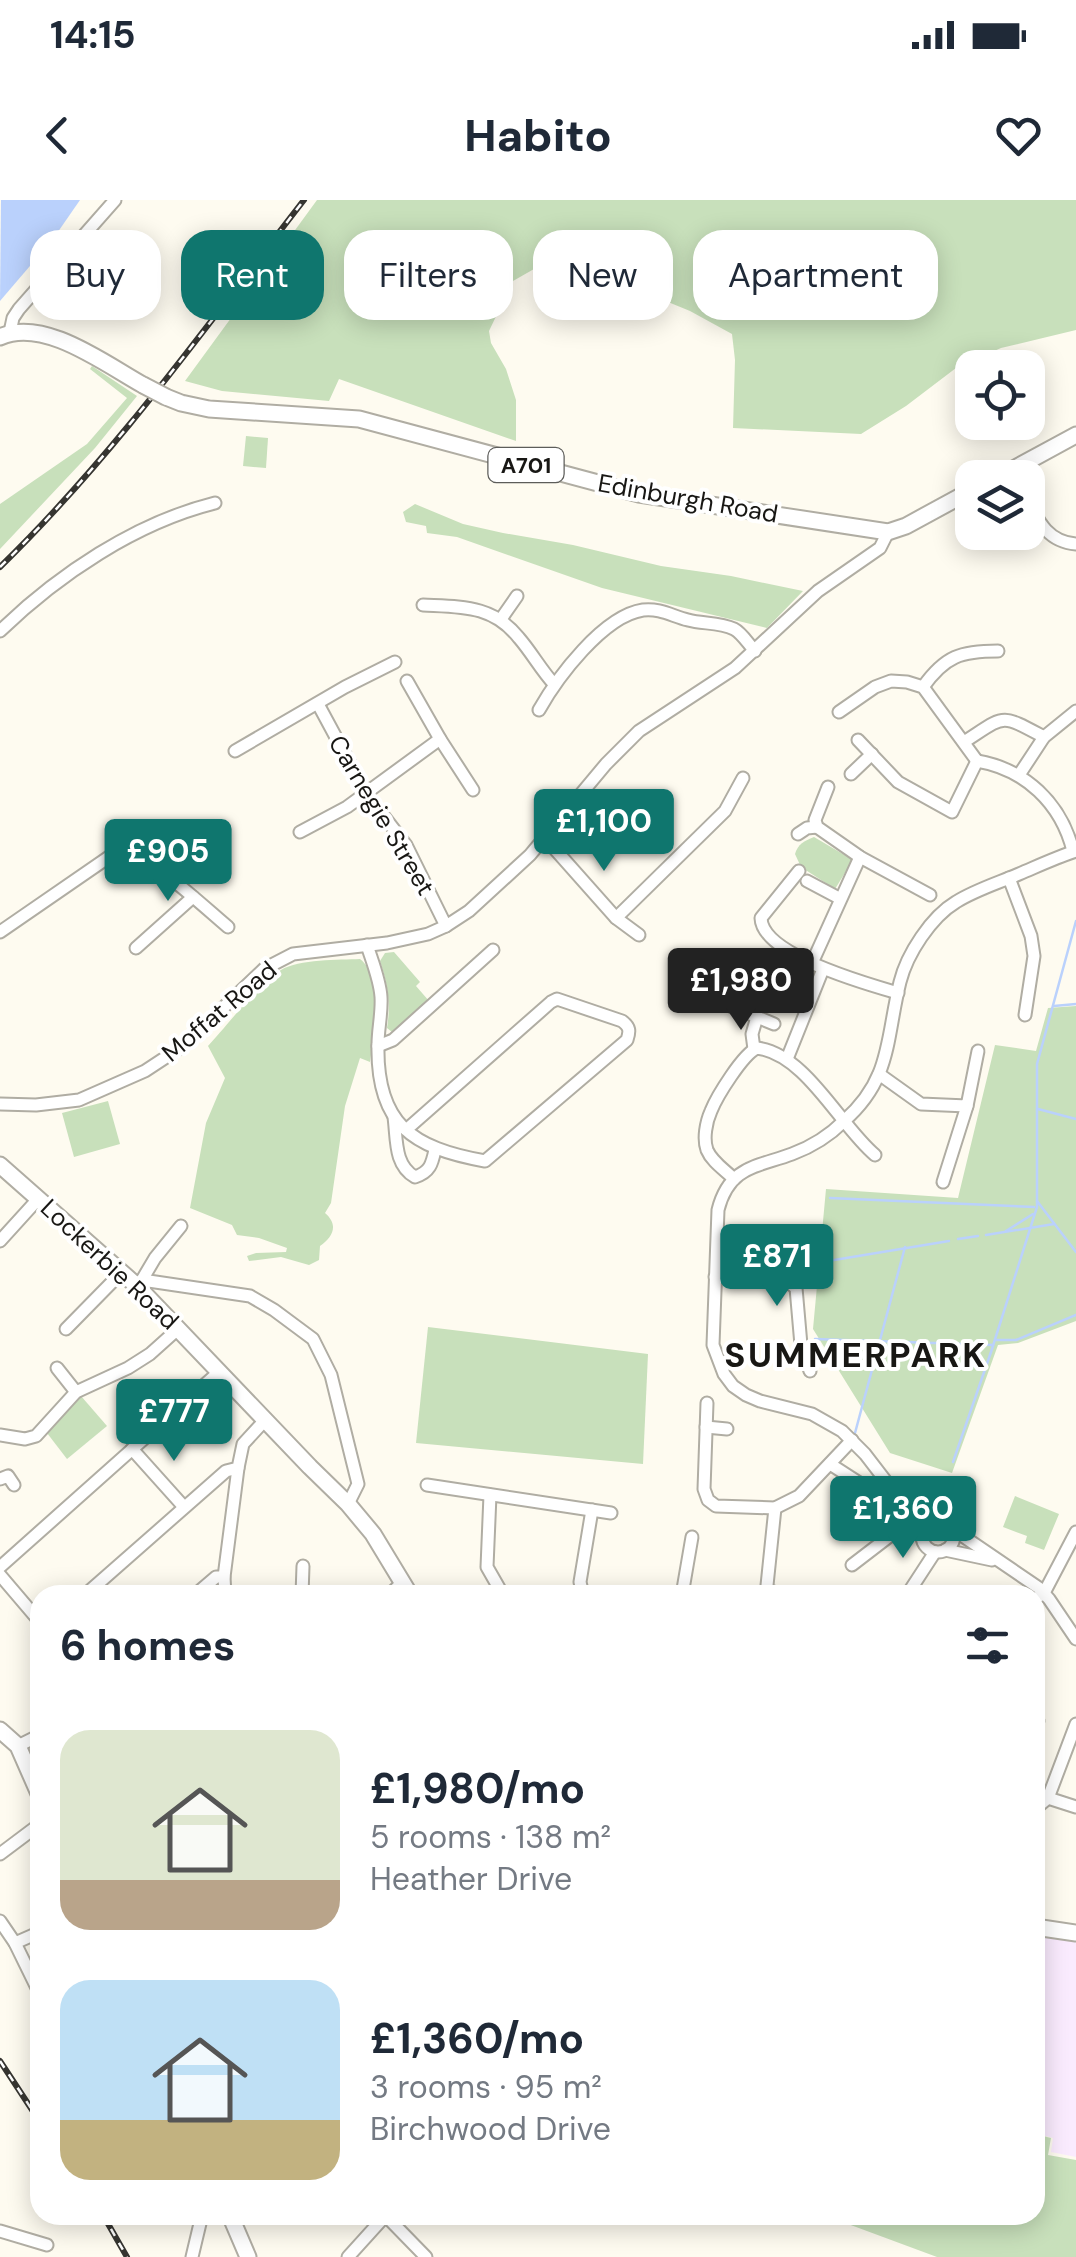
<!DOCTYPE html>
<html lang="en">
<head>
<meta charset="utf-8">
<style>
	:root { --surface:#fff; --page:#f6f6f7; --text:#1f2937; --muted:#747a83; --accent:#0f766e }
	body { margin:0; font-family:"DM Sans",sans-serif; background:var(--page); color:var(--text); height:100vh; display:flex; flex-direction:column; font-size:38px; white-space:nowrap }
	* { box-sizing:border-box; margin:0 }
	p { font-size:32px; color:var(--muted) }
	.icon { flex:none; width:55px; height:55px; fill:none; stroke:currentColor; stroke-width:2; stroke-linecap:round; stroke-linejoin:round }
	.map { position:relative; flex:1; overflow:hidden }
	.side { position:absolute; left:30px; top:1385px; width:1015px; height:640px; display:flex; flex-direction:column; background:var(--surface); border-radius:30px; box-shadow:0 5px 25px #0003 }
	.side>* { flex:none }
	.guide { position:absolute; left:30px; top:30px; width:1018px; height:90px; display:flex; gap:20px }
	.fabs { position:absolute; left:955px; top:150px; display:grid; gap:20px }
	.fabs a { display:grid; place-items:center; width:90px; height:90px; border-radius:20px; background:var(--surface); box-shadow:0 5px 25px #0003; font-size:50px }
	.price { position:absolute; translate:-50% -85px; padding:0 22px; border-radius:10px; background:var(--accent); color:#fff; font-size:32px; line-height:65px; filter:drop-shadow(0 2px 5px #0008) }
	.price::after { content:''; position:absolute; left:50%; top:60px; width:30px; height:22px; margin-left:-15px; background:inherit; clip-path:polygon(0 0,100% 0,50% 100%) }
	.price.on { background:#222; color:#fff }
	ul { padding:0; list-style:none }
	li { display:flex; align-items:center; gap:30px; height:250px; padding:0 30px }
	li span { display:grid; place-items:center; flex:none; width:280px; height:200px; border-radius:30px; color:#555 }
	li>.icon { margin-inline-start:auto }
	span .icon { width:120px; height:120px; fill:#fffc; stroke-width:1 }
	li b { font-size:42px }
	h2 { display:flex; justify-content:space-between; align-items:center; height:120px; padding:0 30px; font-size:42px }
	.pill { padding:0 35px; border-radius:30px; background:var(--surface); box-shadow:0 5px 25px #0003; font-size:35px; line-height:90px }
	.pill.on { background:var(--accent); color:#fff }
	.status { display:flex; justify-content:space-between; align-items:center; height:70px; padding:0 50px; background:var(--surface); direction:ltr }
	.status svg { height:28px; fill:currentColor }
	header { display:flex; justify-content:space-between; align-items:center; height:130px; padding:0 30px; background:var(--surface); font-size:45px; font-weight:800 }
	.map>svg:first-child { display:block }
	.commercial { fill:#faebfe }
	.green { fill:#c8e0bb }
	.water { fill:#bad1fc }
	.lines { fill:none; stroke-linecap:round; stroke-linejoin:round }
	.stream { stroke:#bad1fc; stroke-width:2.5 }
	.minor-casing { stroke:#b0ada3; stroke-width:15 }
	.major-casing { stroke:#b0ada3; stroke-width:19 }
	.minor { stroke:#fff; stroke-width:11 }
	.major { stroke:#fff; stroke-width:15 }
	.rail-casing { stroke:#363531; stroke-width:6 }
	.rail { stroke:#fff; stroke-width:2.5; stroke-dasharray:8; stroke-linecap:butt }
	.major-bridge-casing { stroke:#b0ada3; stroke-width:19; stroke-linecap:butt }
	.major-bridge { stroke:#fff; stroke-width:15 }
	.labels { text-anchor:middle; stroke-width:8; stroke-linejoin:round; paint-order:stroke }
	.shield { fill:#fff; stroke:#5d5d5a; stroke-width:2.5 }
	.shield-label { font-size:22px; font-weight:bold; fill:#181714 }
	.street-label { font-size:25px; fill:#181714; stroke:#fff }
	.district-label { font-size:35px; font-weight:bold; letter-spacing:2.5px; fill:#181714; stroke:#fff }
</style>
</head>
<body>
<div class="status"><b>14:15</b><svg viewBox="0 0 49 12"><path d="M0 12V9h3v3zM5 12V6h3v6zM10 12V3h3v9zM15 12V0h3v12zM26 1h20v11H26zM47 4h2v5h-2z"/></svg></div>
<header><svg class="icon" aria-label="back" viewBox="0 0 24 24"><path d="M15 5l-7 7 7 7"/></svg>Habito<svg class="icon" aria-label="heart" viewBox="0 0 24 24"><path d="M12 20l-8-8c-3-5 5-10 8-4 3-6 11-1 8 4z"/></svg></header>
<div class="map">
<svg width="1076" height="2057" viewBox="0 0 1076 2057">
	<rect width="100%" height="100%" fill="#fefbf0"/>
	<polygon class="commercial" points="1035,1735 1076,1740 1076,1957 1051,1952 1053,1938 1035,1933"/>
	<g class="green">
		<polygon points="317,0 1076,0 1076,130 1001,148 956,168 906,206 861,234 733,228 735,160 732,134 690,111 651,95 580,54 547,48 541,65 513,81 489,131 491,143 506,169 516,200 516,241 339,179 329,201 222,191 185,181"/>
		<polygon points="92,166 137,196 95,248 0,349 0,304 87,244 127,198 90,169"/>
		<polygon points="246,236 268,238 266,268 243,266"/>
		<polygon points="415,304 463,324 503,333 573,345 661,366 731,376 803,391 767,428 602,388 457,337 427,333 426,326 406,322 403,312"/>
		<path d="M814 637 853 660 835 689 801 667 795 654C798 644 804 641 814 637Z"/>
		<path d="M394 752 420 782 416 786 429 801 392 832 387 828C391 804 388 785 380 761L385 753Z"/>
		<path d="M360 759C385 778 374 834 370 862L360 858 345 906 331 1003 325 1013C339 1025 333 1037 320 1046L319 1060 309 1065 281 1057 249 1061 247 1056 256 1053 286 1052 287 1048 259 1038 237 1035 232 1025 190 1008 206 923 225 878 208 846C226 827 260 782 281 770 299 759 339 760 360 759Z"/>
		<polygon points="1076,806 1076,1121 1018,1143 998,1145 952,1273 890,1253 813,1129 826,989 958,998 995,845 1036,851 1048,808"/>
		<polygon points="108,901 120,944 74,957 62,913"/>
		<polygon points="428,1127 648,1154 643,1264 416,1243"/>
		<polygon points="81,1196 107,1226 67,1259 47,1233 67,1208"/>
		<polygon points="1015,1296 1059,1314 1044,1350 1025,1343 1027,1336 1003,1327"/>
		<polygon points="1035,1934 1051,1938 1048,1955 1076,1960 1076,2057 937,2057 848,2024 843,2015 1035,2015"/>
	</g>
	<polygon class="water" points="1,0 80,0 53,39 0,101"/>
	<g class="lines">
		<g class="stream">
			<polyline points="1054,806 1076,804"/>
			<polyline points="1038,909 1076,919"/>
			<polyline points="830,998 1034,1007"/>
			<polyline points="1037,1001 1076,1052"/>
			<polyline points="1006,1031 1033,1014"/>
			<polyline points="986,1035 1054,1024"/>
			<polyline points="958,1039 978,1036"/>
			<polyline points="822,1062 949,1041"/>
			<polyline points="815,1139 993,1145"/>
			<polyline points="996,1140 1016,1140 1076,1115"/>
			<polyline points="855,1233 905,1047"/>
			<polyline points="953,1262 991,1152 1037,1007 1037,864 1076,721"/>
		</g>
		<defs>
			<g id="minor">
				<polyline points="10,132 13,118 19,109 115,0"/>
				<path d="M1028 301C1039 323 1049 342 1076 344"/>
				<path d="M423 405C462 407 493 405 519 438 532 453 541 470 554 484"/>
				<polyline points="501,419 517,396"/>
				<path d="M0 431C58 375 135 323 215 303"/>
				<polyline points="407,481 440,539 473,590"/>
				<path d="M923 487C945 456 961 451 998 451"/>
				<polyline points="318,504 366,593 406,645 446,726"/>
				<path d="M539 510C557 478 603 416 643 410 660 408 672 416 688 420 702 424 720 422 734 429 742 433 749 445 755 451"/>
				<polyline points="839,512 875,487 891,481 907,482 923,487 977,561"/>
				<polyline points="858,540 898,582 952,612 977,561"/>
				<path d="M964 542C1006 515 999 513 1044 537"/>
				<polyline points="235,551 345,487 395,462"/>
				<path d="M977 561C1025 569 1061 603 1073 651"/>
				<polyline points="851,574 872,554"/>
				<polyline points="1019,575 1044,537 1076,511"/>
				<polyline points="828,587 815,620 817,627 860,657 930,695"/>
				<polyline points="300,632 347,607 440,539"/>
				<polyline points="798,634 807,628 817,627"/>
				<polyline points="545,638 616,718 639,735"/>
				<path d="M799 671 761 718C762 755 867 784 898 793"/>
				<polyline points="1009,678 1031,736 1034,756 1025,815"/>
				<polyline points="807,681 839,698"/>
				<polyline points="616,718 725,611 743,578"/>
				<path d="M0 732 119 650C147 652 205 708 228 727"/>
				<path d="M367 745C372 761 380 780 381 797 382 813 378 829 378 844 376 924 412 948 485 961L627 840C630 831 630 827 622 821L557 799 551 802 406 930"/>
				<polyline points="136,748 193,697"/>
				<polyline points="812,763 860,657"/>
				<polyline points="723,803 774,824"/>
				<polyline points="378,846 393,840 493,750"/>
				<polyline points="754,849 752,834 757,817"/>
				<polyline points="787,859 823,769"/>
				<polyline points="879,874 921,904 967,906 978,851"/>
				<polyline points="0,904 36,905 79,900 145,871 183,846 264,769 293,754 387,743 428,734 446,726 469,711 530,655 606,564 639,531 735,468 818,391 880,348 888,332"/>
				<path d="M394 917C397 940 394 965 415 977 430 972 432 964 435 950"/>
				<path d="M734 979C725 970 712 962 707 950 703 939 706 922 711 911 717 896 743 854 757 848 806 854 840 926 875 955"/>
				<polyline points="943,982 967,906"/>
				<polyline points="0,1041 39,998"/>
				<polyline points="715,1077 788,1082 796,1088 801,1145 810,1171"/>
				<polyline points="142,1080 155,1058 181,1026"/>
				<polyline points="137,1086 142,1080 250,1096 274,1110 313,1139 331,1175 358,1284 348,1304"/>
				<polyline points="66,1129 122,1072"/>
				<polyline points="57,1168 76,1192"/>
				<polyline points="707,1203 704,1289 708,1300 716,1306 775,1308 799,1296 852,1240"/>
				<polyline points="706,1227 727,1229"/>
				<polyline points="0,1235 25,1239 36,1236 76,1192 128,1168 150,1154 179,1128"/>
				<polyline points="132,1249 184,1307"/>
				<polyline points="830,1264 861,1284 895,1332 852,1365"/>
				<polyline points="0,1279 8,1276 14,1285"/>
				<polyline points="427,1285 611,1313"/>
				<polyline points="490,1295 487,1367 503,1395"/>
				<circle cx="938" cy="1336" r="16"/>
				<path d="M924 1328 905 1306 865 1254 842 1231 812 1214 760 1201 746 1195 733 1186 724 1174 713 1145 718 1010C729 966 757 967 792 954 811 947 830 935 844 921 892 879 886 838 900 782 907 754 931 717 956 702 975 690 998 683 1019 674 1038 666 1057 657 1076 651"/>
				<polyline points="951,1328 1039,1388 1049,1399 1076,1439"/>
				<polyline points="945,1350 992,1360"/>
				<polyline points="0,1367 220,1171"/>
				<polyline points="0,1375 40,1422"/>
				<polyline points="767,1391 789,1395"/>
				<polyline points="85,1395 226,1271 238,1268 243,1244 266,1219"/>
				<polyline points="195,1395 216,1377 224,1377"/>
				<polyline points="225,1395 224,1377 238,1268"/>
				<polyline points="302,1395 303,1366"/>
				<polyline points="389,1395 403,1382"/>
				<polyline points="583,1395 580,1382 592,1310"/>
				<polyline points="682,1395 692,1337"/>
				<polyline points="766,1395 775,1308"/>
				<polyline points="907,1395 935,1352"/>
				<polyline points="1035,1399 1044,1393 1076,1332"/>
				<polyline points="1035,1519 1038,1521"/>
				<polyline points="18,1546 40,1535"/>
				<polyline points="1048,1598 1076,1607"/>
				<polyline points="1035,1609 1048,1598 1076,1524"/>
				<polyline points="0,1654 40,1624"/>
				<polyline points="0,1721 15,1743 40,1794"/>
				<polyline points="15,1743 40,1732"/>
				<polyline points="386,2016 426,2057"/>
				<polyline points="0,2031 47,2045"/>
				<polyline points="192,2057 202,2015"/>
				<polyline points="348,2057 386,2015"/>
			</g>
			<g id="major">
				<path d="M0 137C44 117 105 164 143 185"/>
				<polyline points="166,197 181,203 209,209 359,219 639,294 888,332 906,326 972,290"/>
				<polyline points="997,278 1076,235"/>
				<polyline points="0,965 137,1086 310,1267 348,1304 373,1334 410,1395"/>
				<polyline points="0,1530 18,1546 40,1596"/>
				<polyline points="1035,1727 1076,1733"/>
				<polyline points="230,2015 248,2057"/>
			</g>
		</defs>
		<use href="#minor" class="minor-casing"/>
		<use href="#major" class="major-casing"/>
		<use href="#minor" class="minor"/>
		<use href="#major" class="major"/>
		<defs>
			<g id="rail">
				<path d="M0 367C114 256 207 125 304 0"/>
				<polyline points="0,1861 40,1922"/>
				<polyline points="103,2015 127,2057"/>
			</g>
		</defs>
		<use href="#rail" class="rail-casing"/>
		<use href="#rail" class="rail"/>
		<defs>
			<polyline id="major-bridge" points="143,185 166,197"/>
		</defs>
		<use href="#major-bridge" class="major-bridge-casing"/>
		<use href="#major-bridge" class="major-bridge"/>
	</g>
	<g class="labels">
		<rect class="shield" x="488.5" y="248" width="75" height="34" rx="8"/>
		<g class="shield-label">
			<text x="526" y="273">A701</text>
		</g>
		<g class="street-label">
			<text transform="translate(688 298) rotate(10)" y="9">Edinburgh Road</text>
			<text transform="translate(382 615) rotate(59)" y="9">Carnegie Street</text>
			<text transform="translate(219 811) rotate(-40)" y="9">Moffat Road</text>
			<text transform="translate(110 1064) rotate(43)" y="9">Lockerbie Road</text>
		</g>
		<g class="district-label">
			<text x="856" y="1167">SUMMERPARK</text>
		</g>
	</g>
</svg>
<div class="fabs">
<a><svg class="icon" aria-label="locate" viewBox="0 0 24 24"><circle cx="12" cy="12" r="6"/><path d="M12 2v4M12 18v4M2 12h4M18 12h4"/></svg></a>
<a><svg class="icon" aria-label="layers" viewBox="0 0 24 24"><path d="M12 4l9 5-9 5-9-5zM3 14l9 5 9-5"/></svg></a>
</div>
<b class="price" style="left:604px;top:674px">£1,100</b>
<b class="price" style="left:168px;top:704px">£905</b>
<b class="price on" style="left:741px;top:833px">£1,980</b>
<b class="price" style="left:777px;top:1109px">£871</b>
<b class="price" style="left:174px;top:1264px">£777</b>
<b class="price" style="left:903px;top:1361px">£1,360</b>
<div class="guide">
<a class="pill">Buy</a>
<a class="pill on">Rent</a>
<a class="pill">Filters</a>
<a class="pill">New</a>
<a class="pill">Apartment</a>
</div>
<section class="side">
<h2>6 homes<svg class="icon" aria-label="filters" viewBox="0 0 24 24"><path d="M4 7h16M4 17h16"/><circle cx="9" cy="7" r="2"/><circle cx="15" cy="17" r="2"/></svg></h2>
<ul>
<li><span style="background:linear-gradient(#dfe7d0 75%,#b9a48a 0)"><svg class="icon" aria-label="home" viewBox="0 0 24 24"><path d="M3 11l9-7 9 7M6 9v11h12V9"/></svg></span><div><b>£1,980/mo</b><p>5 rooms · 138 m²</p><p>Heather Drive</p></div></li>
<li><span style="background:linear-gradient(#bfe0f5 70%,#c2b280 0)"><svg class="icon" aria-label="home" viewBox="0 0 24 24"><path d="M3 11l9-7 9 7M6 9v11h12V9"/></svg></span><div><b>£1,360/mo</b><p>3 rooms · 95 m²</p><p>Birchwood Drive</p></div></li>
</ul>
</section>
</div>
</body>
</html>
